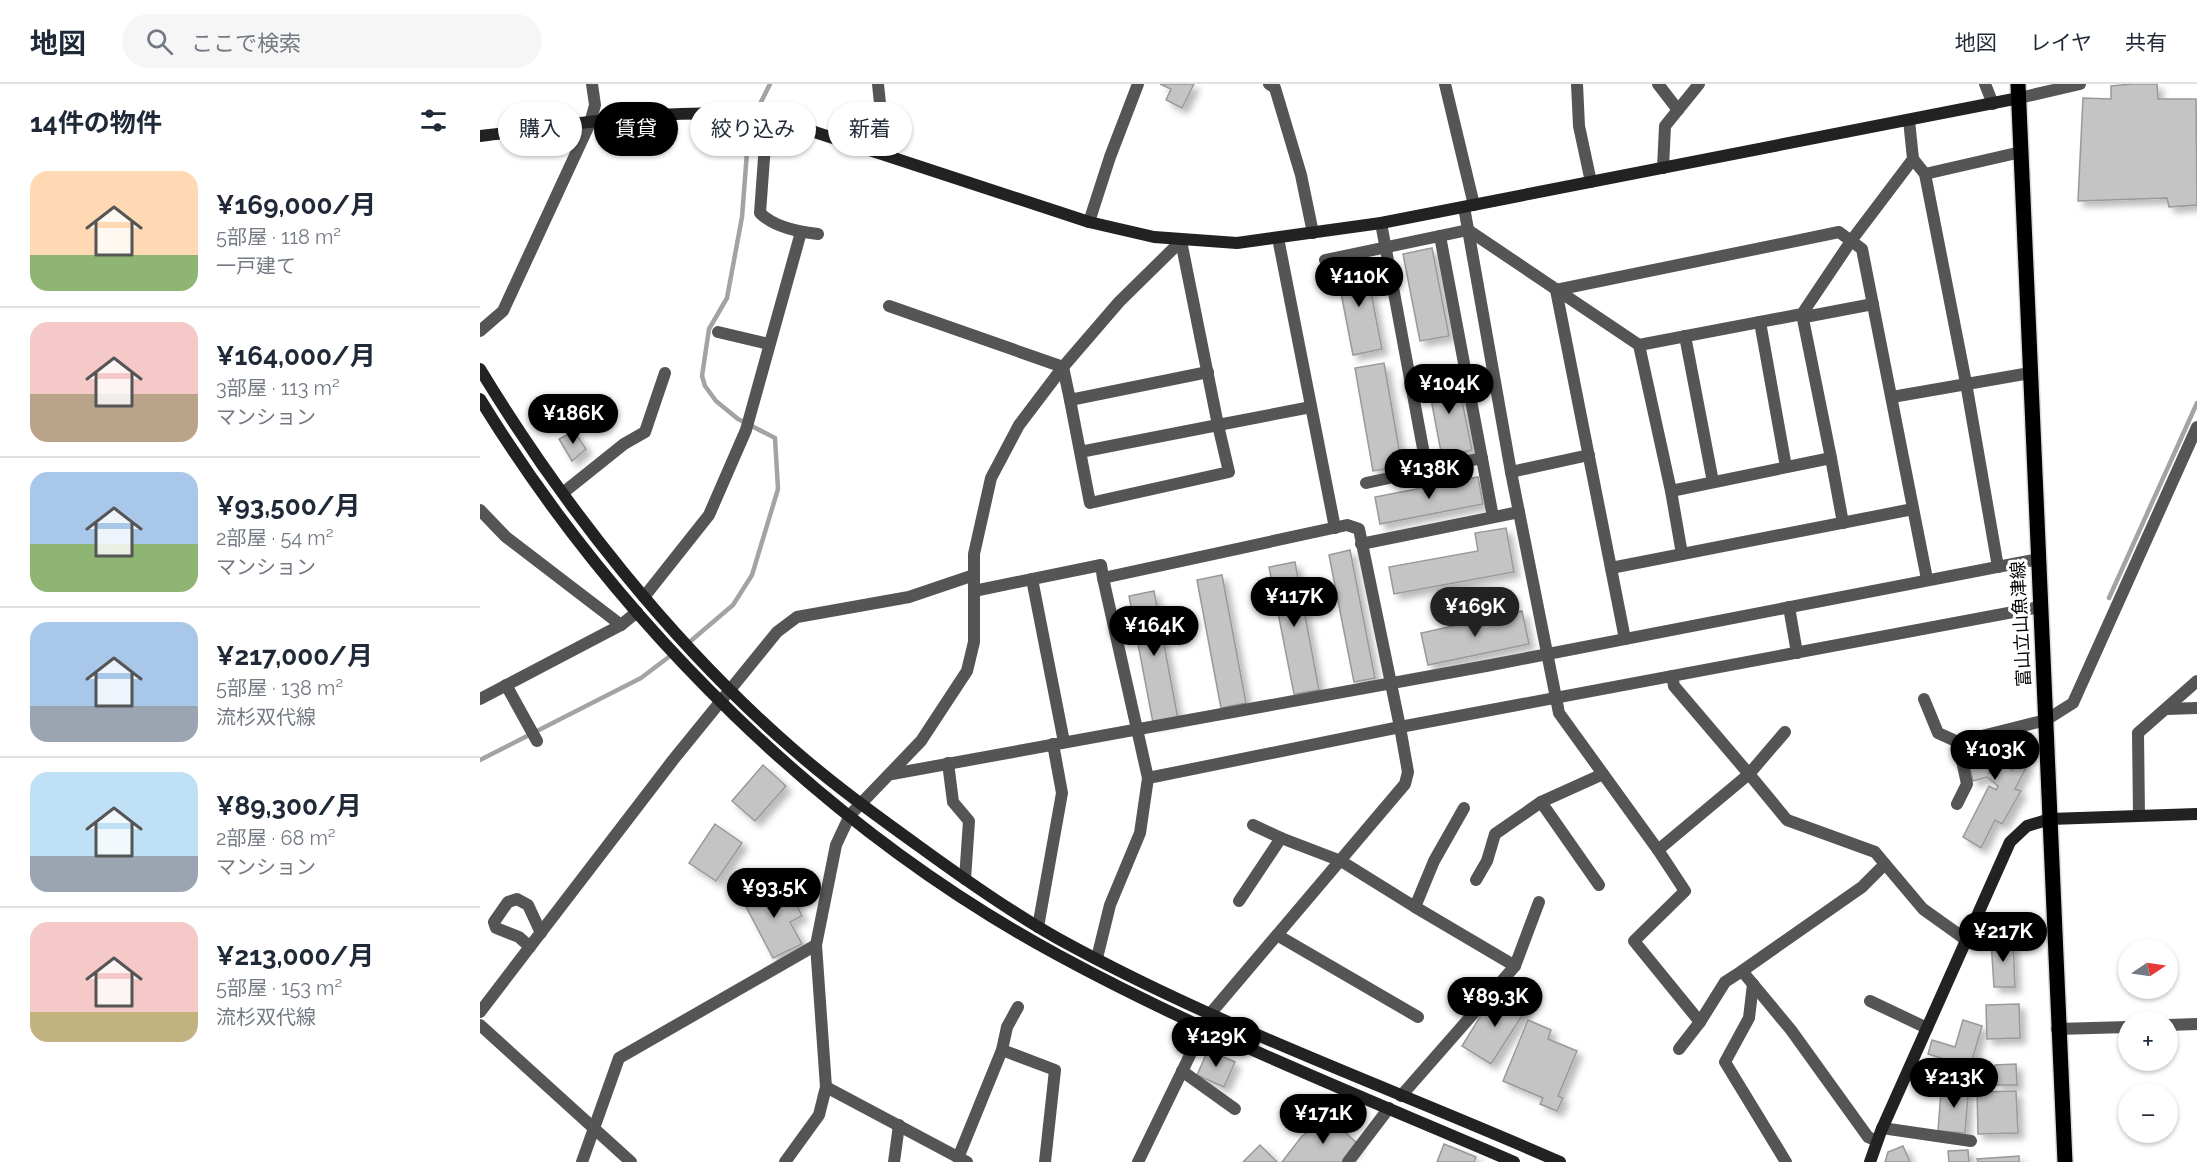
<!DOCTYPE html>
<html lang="ja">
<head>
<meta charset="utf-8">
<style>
	:root { --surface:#fff; --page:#f6f6f7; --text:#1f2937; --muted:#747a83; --line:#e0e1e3; --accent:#000 }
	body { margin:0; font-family:Raleway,"Noto Sans JP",sans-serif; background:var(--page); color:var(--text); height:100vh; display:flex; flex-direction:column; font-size:22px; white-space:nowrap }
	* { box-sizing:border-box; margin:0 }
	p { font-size:20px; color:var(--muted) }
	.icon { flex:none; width:33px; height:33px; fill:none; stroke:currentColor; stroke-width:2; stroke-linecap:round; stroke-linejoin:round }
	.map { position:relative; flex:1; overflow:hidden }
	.panel { display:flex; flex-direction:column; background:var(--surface); width:480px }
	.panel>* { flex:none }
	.banner { position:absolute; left:18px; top:18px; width:570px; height:54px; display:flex; gap:12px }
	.needle { width:39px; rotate:77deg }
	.controls { position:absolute; left:1638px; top:855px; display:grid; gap:12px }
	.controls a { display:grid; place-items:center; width:60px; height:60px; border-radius:50%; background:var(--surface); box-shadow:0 2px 4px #0004; font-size:30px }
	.price { position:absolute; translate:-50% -51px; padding:0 14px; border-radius:21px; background:var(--accent); color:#fff; font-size:20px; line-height:39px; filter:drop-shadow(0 2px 3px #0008) }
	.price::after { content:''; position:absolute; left:50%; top:36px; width:18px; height:14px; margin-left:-9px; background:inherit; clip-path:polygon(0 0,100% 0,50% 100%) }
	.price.current { background:#222; color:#fff }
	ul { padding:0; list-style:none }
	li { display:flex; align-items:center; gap:18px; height:150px; padding:0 30px }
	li+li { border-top:2px solid var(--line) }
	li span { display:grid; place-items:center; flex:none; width:168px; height:120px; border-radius:18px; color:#555 }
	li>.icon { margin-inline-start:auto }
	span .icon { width:72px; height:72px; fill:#fffc; stroke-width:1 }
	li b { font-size:26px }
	h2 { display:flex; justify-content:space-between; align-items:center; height:72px; padding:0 30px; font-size:26px }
	.chip { padding:0 21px; border-radius:27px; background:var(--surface); box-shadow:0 2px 4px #0004; font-size:21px; line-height:54px }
	.chip.current { background:var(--accent); color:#fff }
	header { display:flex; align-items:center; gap:36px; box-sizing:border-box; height:84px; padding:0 30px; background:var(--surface); border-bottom:2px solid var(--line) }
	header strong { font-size:28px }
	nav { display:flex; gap:33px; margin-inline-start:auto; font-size:21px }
	.search { width:420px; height:54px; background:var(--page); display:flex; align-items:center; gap:15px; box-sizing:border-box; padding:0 21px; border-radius:33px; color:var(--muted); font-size:22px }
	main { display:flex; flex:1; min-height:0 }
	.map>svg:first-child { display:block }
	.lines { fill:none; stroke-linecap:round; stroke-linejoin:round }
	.stream { stroke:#a3a3a3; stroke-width:4.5 }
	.building { fill:#c4c4c4; stroke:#999; stroke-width:1.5; filter:url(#shadow) }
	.primary-casing { stroke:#dbdbdb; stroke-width:18 }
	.street { stroke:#555; stroke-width:12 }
	.secondary { stroke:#222; stroke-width:12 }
	.primary { stroke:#000; stroke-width:15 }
	.labels { text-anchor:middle; stroke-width:6; stroke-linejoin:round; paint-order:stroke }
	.street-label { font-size:18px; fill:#000; stroke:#fff }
</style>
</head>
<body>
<header>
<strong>地図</strong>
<div class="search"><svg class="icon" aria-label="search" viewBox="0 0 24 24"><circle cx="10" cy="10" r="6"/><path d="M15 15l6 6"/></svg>ここで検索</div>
<nav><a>地図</a><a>レイヤ</a><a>共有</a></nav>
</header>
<main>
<section class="panel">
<h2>14件の物件<svg class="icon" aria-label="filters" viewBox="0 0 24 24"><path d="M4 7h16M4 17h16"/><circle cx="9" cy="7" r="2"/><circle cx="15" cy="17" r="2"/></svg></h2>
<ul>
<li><span style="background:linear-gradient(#ffd9b3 70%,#8fb573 0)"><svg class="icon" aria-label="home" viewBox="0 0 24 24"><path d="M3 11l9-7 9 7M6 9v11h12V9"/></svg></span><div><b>¥169,000/月</b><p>5部屋 · 118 m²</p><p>一戸建て</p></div></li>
<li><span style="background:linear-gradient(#f6c9c9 60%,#b9a48a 0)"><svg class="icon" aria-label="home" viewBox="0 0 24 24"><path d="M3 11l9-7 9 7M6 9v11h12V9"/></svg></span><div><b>¥164,000/月</b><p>3部屋 · 113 m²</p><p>マンション</p></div></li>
<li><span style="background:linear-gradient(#a9c7e8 60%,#8fb573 0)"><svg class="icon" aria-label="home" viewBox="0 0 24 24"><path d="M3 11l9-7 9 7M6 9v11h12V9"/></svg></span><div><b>¥93,500/月</b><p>2部屋 · 54 m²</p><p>マンション</p></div></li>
<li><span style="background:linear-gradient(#a9c7e8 70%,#9aa5b1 0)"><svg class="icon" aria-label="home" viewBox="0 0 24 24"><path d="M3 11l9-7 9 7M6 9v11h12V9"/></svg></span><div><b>¥217,000/月</b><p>5部屋 · 138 m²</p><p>流杉双代線</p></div></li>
<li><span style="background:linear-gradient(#bfe0f5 70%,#9aa5b1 0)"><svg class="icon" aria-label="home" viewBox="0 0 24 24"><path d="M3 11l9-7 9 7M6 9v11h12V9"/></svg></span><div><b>¥89,300/月</b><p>2部屋 · 68 m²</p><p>マンション</p></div></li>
<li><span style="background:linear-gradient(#f6c9c9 75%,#c2b280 0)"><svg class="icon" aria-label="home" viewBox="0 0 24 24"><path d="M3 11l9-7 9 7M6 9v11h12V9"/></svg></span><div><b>¥213,000/月</b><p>5部屋 · 153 m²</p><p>流杉双代線</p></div></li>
</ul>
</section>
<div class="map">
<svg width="1717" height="1078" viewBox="0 0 1717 1078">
	<defs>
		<filter id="shadow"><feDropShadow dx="5.5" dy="5.5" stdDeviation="3" flood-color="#0004"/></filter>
	</defs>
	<rect width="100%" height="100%" fill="#fff"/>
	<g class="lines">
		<g class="stream">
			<polyline points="1629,514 1717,319"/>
			<polyline points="206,561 253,521 272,491 298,405 295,354 258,335 236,317 225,302 222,292 229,245 247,214 262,133 269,42 290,0"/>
			<polyline points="0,676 161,594 194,569"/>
		</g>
	</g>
	<g class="building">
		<polygon points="680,0 714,0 702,24 686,16 691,5"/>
		<polygon points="1652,0 1677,0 1678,15 1716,15 1717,121 1689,123 1687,114 1598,117 1603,14 1631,15 1631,2"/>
		<polygon points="952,164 969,252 940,257 923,170"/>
		<polygon points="885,178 902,265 873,271 856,183"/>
		<polygon points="904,279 922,382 893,387 875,284"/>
		<polygon points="976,288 992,366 962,373 947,294"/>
		<polygon points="94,347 106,365 92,377 79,355"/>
		<polygon points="998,393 1003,420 900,440 895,413"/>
		<polygon points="1026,444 1034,488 914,510 909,483 998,467 995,449"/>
		<polygon points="870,466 895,594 874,598 849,471"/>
		<polygon points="815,478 839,606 814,610 789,483"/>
		<polygon points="742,491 766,619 741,624 717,496"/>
		<polygon points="674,507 698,635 673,639 649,512"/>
		<polygon points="1042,527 1049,560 948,581 941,549"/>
		<polygon points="1546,646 1550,668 1517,676 1509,689 1517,692 1521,681 1533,686 1537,677 1547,682 1535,705 1541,707 1522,740 1515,736 1501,764 1483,753 1509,702 1516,706 1518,702 1507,693 1493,697 1485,662"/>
		<polygon points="283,681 306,702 275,737 252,717"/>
		<polygon points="235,740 262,759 236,797 209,779"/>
		<polygon points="284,802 290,814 308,804 322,832 310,838 322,860 293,874 261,813"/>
		<polygon points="1511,856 1533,856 1535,903 1514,903"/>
		<polygon points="1022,908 1047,924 1011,980 982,962 1003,928 1008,931"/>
		<polygon points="1539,920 1540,954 1507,955 1506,921"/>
		<polygon points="1048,936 1071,946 1068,955 1097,967 1078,1012 1083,1014 1077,1027 1060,1020 1063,1014 1023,997"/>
		<polygon points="1483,936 1502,942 1490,983 1448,970 1452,956 1475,963"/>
		<polygon points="728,966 755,978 744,1003 717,991"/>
		<polygon points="1536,980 1537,1001 1515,1001 1515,981"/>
		<polygon points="1472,999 1489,1000 1485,1049 1458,1047 1461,1007 1471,1008"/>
		<polygon points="1536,1007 1538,1049 1498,1050 1497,1008"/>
		<polygon points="849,1034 878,1060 863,1078 802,1078 822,1052"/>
		<polygon points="964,1060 996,1073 994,1078 957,1078"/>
		<polygon points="780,1061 797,1078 763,1078"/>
		<polygon points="1423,1062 1430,1078 1405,1078 1408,1068"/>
		<polygon points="1488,1066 1489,1078 1469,1078 1468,1067"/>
		<polygon points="1539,1072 1539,1078 1498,1078 1497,1075"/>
	</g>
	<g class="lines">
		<defs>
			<polyline id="primary" points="1538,0 1585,1078"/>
		</defs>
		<use href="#primary" class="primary-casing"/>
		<g class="street">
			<polyline points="398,0 405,69"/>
			<polyline points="789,0 795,4 821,91 833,149"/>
			<polyline points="965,0 994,121"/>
			<polyline points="1097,0 1099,42 1111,98"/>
			<polyline points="1178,0 1198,26"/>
			<polyline points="1505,0 1513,20"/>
			<polyline points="1539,14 1600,0"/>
			<path d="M287 33 280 129C294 143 319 148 338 150"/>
			<polyline points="1433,75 1445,90 1486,299 1518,483"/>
			<polyline points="1183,84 1185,42 1219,0"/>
			<polyline points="1445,90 1541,68"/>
			<polyline points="984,123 1031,388 1079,629 1178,766 1269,690 1194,602 1192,592"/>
			<polyline points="609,138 630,73 658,0"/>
			<polyline points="901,139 947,386"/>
			<polyline points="960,152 1013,433"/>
			<polyline points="798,154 855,444"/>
			<polyline points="701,157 738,341 831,323"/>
			<polyline points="845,176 988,146 1159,261"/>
			<polyline points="1076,206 1359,148 1382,165 1447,495"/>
			<polyline points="1076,206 1145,555"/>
			<polyline points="1393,220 1330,232 1322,230 1159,261 1191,407 1351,374 1322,230 1371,157 1433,75 1429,36"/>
			<polyline points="409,222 583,283 590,316 728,288"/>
			<polyline points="1280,238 1306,383"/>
			<polyline points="0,247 23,227 110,39 115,21 112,0"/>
			<polyline points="238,248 289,260"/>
			<polyline points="1205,252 1233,398"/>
			<polyline points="1412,313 1550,289"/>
			<polyline points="590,316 610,419 749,388 738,341 600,368"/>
			<polyline points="1351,374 1363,439"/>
			<polyline points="1031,388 1109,371"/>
			<polyline points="886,399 1002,374"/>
			<polyline points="1191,407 1202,470"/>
			<polyline points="84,408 144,360 165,348 185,289"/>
			<polyline points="0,426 26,453 141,541"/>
			<polyline points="881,460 1039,428"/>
			<polyline points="1131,484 1433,425"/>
			<polyline points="623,494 668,694 920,643 1560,523"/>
			<polyline points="552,495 584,658"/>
			<polyline points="494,507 621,481 623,494 867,441 879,445 920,643 928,688 925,700 730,930 658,1078"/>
			<polyline points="164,513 229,431 266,346 321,148"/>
			<polyline points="1309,523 1317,569"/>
			<polyline points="26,601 57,657"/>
			<polyline points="0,615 141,541 157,528"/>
			<polyline points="1444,615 1458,649 1478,658 1566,636 1593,619 1717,343"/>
			<polyline points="1687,625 1717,624"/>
			<polyline points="1305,648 1269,690 1307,736 1395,768 1405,780 1382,803 1262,887 1311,946 1388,1053 1397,1057"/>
			<polyline points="468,679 473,718 489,737 485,795"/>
			<polyline points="412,690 1006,582 1558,475"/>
			<polyline points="1477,720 1487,700 1478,658"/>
			<polyline points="1659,731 1658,649 1717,597"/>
			<polyline points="801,754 861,777 935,823 954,777 984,724"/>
			<polyline points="1178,766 1205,807 1154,857 1220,938 1245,898 1262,887"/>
			<polyline points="1405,780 1443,825 1485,855"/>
			<polyline points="996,796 1007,777 1015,750 1061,718"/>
			<polyline points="1119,801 1061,718 1123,690"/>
			<polyline points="759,817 801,754 773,741"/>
			<polyline points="935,823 1035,882"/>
			<polyline points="558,843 582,709 573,660"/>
			<polyline points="797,851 938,933"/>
			<polyline points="50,863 39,853 16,844 14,838 28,818 37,815 48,821 61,849"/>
			<polyline points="617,874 630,821 660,749 668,694"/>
			<polyline points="1273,900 1269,934 1245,978 1306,1078"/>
			<polyline points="1390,917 1447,944"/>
			<polyline points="538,923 527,943 522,966 575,986 565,1078"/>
			<polyline points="0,928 193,676 297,548 317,533 429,513 494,491"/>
			<polyline points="0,941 151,1078"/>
			<polyline points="1688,941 1717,940"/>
			<polyline points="1577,945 1648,943"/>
			<polyline points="1199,965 1220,938"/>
			<polyline points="702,987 755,1025"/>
			<polyline points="346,1003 487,1078"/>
			<polyline points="921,1012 1035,882 1059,818"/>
			<polyline points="1402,1044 1491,1057"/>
			<polyline points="478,1074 522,966"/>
			<polyline points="102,1078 139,974 336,861"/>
			<polyline points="305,1078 339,1031 346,1003 336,861 356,761 370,731 441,657 487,587 494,558 494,470 511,394 539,341 583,283 639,218 701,157"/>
			<polyline points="414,1078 419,1041"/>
			<polyline points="868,1078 909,1024"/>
		</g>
		<g class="secondary">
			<path d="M0 52C94 41 203 19 295 35L609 138 674 153 757 159 901 139 1539 14"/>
			<path d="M0 285C83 422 193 561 314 666 354 701 397 732 440 763 484 795 529 827 577 854 738 943 912 1004 1080 1078"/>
			<path d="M0 315C138 540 345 745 578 871 725 951 881 1012 1034 1078"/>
			<polyline points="1390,1078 1401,1047 1530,758 1547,742 1570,735 1717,730"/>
		</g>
		<use href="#primary" class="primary"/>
	</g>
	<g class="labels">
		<g class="street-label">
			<text transform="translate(1541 540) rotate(-93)" y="6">富山立山魚津線</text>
		</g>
	</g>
</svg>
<div class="controls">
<a><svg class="needle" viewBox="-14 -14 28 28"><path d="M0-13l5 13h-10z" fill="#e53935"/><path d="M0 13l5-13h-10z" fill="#747a83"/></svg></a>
<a>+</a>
<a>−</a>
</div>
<b class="price" style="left:879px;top:224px">¥110K</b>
<b class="price" style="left:969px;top:331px">¥104K</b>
<b class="price" style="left:93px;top:361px">¥186K</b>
<b class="price" style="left:949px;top:416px">¥138K</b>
<b class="price" style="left:814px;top:544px">¥117K</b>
<b class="price current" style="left:995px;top:554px">¥169K</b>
<b class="price" style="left:674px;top:573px">¥164K</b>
<b class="price" style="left:1515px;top:697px">¥103K</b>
<b class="price" style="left:294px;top:835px">¥93.5K</b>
<b class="price" style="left:1523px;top:879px">¥217K</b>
<b class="price" style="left:1015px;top:944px">¥89.3K</b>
<b class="price" style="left:736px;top:984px">¥129K</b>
<b class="price" style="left:1474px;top:1025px">¥213K</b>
<b class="price" style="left:843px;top:1061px">¥171K</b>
<div class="banner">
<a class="chip">購入</a>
<a class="chip current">賃貸</a>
<a class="chip">絞り込み</a>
<a class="chip">新着</a>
</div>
</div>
</main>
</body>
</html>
